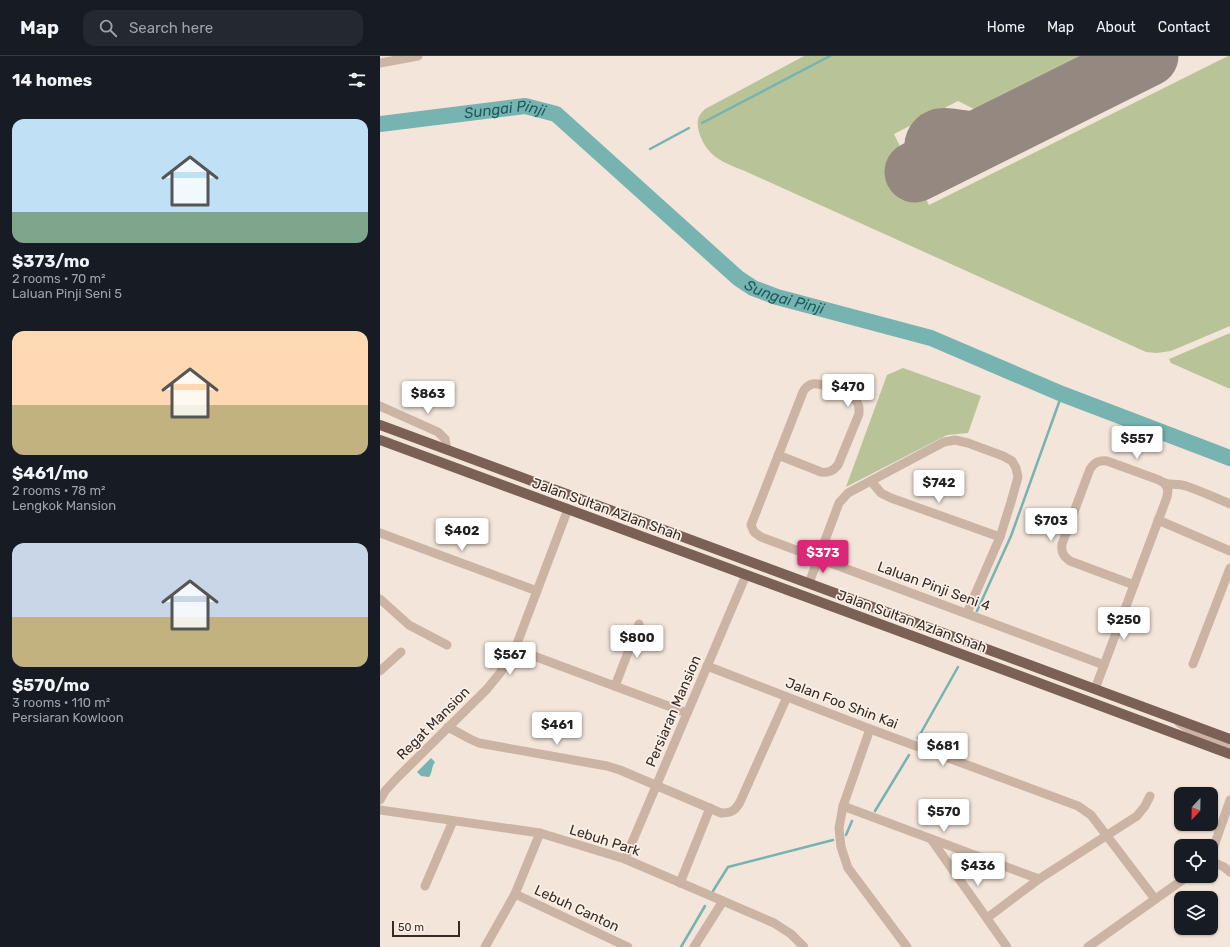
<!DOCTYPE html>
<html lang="en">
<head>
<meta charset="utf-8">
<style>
	:root { --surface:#171b24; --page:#242831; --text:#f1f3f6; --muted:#9ea1a6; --line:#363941; --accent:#db2777 }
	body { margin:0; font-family:Rubik,sans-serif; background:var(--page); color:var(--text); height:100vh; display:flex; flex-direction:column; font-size:15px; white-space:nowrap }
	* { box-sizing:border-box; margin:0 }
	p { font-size:13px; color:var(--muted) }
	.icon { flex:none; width:22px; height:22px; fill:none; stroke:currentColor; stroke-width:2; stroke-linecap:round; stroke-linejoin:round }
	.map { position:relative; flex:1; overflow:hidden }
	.drawer { display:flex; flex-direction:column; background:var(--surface); width:380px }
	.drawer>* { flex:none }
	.needle { width:26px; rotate:202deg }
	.controls { position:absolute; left:794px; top:731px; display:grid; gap:8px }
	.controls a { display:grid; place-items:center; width:44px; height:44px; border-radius:8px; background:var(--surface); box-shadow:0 1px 3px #0004; font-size:20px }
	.scale { position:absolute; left:12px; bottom:10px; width:68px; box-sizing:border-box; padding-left:4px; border:2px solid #372b27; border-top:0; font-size:11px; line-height:14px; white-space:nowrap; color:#372b27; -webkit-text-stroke:3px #fbf0e6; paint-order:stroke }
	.price { position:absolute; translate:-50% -34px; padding:0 9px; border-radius:4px; background:#fff; color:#222; font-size:13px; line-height:26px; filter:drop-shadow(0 1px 2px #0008) }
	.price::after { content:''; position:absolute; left:50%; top:24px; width:12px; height:9px; margin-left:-6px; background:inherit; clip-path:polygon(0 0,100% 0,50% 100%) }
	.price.current { background:var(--accent); color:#fff }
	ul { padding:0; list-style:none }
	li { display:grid; align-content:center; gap:8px; height:212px; padding:0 12px }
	li span { display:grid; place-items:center; height:124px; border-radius:12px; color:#555 }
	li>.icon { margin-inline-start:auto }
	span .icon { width:72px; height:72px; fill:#fffc; stroke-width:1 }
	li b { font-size:17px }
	h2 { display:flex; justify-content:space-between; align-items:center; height:48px; padding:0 12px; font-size:17px }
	header { display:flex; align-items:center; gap:24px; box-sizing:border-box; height:56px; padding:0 20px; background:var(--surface); border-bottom:1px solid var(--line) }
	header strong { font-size:19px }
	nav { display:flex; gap:22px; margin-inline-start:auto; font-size:14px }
	.search { width:280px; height:36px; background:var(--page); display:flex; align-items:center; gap:10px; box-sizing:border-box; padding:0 14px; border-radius:12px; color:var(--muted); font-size:15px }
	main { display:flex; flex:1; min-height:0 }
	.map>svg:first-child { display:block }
	.green { fill:#b8c498 }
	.water { fill:#76b3b1 }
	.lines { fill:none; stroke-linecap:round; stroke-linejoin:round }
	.stream { stroke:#76b3b1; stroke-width:2.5 }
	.river { stroke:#76b3b1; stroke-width:16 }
	.taxiway { stroke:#958880; stroke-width:24 }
	.runway { stroke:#958880; stroke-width:61 }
	.street { stroke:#ccb4a4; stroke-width:9 }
	.primary { stroke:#7b6056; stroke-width:10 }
	.labels { text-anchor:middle; stroke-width:3.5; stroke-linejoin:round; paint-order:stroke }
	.street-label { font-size:14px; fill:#372b27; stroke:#fbf0e6 }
	.water-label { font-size:15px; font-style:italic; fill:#195c5c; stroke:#fbf0e6 }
</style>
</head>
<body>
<header>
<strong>Map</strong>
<div class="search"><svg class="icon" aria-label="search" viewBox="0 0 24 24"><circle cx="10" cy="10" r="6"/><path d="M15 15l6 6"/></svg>Search here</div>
<nav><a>Home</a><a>Map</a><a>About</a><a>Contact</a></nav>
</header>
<main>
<section class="drawer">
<h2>14 homes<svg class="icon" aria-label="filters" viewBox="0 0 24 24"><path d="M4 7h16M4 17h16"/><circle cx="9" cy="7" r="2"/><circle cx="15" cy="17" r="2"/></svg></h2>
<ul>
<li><span style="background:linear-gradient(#bfe0f5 75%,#7fa58c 0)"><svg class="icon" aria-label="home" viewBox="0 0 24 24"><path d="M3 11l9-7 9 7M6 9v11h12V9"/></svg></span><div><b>$373/mo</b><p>2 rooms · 70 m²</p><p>Laluan Pinji Seni 5</p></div></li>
<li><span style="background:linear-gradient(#ffd9b3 60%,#c2b280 0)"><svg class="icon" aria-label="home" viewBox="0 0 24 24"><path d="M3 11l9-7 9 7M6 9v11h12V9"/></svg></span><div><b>$461/mo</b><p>2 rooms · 78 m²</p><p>Lengkok Mansion</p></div></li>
<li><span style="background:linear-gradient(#c9d6e8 60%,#c2b280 0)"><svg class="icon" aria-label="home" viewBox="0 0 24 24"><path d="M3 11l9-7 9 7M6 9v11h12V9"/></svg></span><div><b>$570/mo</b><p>3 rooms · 110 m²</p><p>Persiaran Kowloon</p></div></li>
</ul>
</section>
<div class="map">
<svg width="850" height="891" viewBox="0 0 850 891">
	<rect width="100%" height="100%" fill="#f3e5d9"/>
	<g class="green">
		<path d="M424 0H709L596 54 578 45 514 78 549 149 848 0H850V270L791 295 777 297 766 296 367 116C355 111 340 106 331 97 323 89 316 74 318 63 319 59 322 56 325 53Z"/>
		<polygon points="850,277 850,333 791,307 789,303"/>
		<polygon points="523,312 601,340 588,377 567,379 466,431 507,319"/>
	</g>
	<path class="water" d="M51 702 55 706C51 711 53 716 49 721L41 720 37 716Z"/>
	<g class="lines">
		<g class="stream">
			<polyline points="322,67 450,0"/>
			<polyline points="270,93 309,72"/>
			<polyline points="597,555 631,480 682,338"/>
			<polyline points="538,682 578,611"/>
			<polyline points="495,755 529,699"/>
			<polyline points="466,779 472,765"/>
			<polyline points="333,835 348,811 453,784"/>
			<polyline points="301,891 325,850"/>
		</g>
		<path class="river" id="s1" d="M0 68 145 50 176 58 358 222 373 232 397 241 551 282 682 338 850 402"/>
		<g class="taxiway">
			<path d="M715 26C725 18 732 11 737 0"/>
			<path d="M647 61C632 71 618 80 604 90 593 98 581 115 567 118 535 124 524 78 553 66 565 61 585 67 598 68 614 68 631 64 647 61Z"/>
		</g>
		<polyline class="runway" points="535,116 768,0"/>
		<g class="street">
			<polyline points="0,7 38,0"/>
			<polyline points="0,350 58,376 65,383 67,394"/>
			<path d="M398 399 441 416C449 417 453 415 458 409L479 358C479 353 480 348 475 344 470 338 439 326 432 328 427 330 425 332 423 336L371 469 374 476 381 481 724 609"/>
			<polyline points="491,425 501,437 511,442 620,481"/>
			<polyline points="778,464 850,495"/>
			<polyline points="0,477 157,535"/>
			<polyline points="429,527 459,447 468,437 564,386 575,384 588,387 623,400 632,405 636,412 638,421 631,446 620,481 587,557"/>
			<path d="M754 529 690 505C683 500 681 496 682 488L710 413C715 406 719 404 727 405L779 424C788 431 795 426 806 430 821 435 836 442 850 448"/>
			<polyline points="0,543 29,569 67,589"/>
			<polyline points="135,593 307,657"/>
			<polyline points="813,608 850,512"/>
			<polyline points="327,610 490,673 698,750 711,759 775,843"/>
			<polyline points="0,615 21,596"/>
			<polyline points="235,630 259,568"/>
			<polyline points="715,633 787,441 788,434 785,428"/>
			<polyline points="799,667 814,676 850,690"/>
			<path d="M68 671 90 683 99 687 227 710 240 714 341 757C351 757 355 755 360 746L407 641"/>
			<polyline points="490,673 463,750 459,772 461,791 468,812 527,891"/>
			<polyline points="0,744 5,735 17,722 107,633 120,617 135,593 188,453"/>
			<polyline points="463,750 659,823"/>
			<polyline points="0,754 160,777 245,803 394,867 411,878 424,891"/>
			<polyline points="551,783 627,891"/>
			<polyline points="831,799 850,744"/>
			<polyline points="245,803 366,519"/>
			<polyline points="831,805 844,811 850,816"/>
			<polyline points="300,827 330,752"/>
			<polyline points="45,830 73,765"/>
			<polyline points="135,838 248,891"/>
			<polyline points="607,862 659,823 757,760 765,750 770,740"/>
			<polyline points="105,891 135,838 160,777"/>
			<polyline points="314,891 343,845"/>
			<polyline points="708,891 808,820"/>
		</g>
		<g class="primary">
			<polyline points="0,369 850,683"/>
			<polyline points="0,384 538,582 850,698"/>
		</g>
	</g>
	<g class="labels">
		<g class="street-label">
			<text transform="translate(227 453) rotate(20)" y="5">Jalan Sultan Azlan Shah</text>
			<text transform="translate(554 530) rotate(20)" y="5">Laluan Pinji Seni 4</text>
			<text transform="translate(532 565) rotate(20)" y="5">Jalan Sultan Azlan Shah</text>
			<text transform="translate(462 647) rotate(21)" y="5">Jalan Foo Shin Kai</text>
			<text transform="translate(293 655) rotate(-67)" y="5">Persiaran Mansion</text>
			<text transform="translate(53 667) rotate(-45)" y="5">Regat Mansion</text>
			<text transform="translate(225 784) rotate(18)" y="5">Lebuh Park</text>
			<text transform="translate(197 852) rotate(25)" y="5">Lebuh Canton</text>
		</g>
		<g class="water-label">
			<text dy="5" stroke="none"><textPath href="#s1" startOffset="126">Sungai Pinji</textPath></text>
			<text dy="5" stroke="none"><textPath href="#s1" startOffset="474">Sungai Pinji</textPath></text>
		</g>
	</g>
</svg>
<div class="controls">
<a><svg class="needle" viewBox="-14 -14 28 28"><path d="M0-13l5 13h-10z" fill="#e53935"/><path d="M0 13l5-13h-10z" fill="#9ea1a6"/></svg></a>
<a><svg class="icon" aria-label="locate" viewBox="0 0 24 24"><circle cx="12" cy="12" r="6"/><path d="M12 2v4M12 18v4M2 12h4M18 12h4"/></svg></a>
<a><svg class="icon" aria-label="layers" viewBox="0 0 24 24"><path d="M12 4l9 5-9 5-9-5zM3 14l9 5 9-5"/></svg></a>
</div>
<div class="scale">50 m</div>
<b class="price" style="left:468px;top:352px">$470</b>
<b class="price" style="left:48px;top:359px">$863</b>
<b class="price" style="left:757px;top:404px">$557</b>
<b class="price" style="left:559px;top:448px">$742</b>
<b class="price" style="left:671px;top:486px">$703</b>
<b class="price" style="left:82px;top:496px">$402</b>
<b class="price current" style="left:443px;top:518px">$373</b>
<b class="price" style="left:744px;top:585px">$250</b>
<b class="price" style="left:257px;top:603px">$800</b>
<b class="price" style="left:130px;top:620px">$567</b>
<b class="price" style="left:177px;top:690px">$461</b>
<b class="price" style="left:563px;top:711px">$681</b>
<b class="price" style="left:564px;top:777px">$570</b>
<b class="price" style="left:598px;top:831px">$436</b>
</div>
</main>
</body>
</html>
